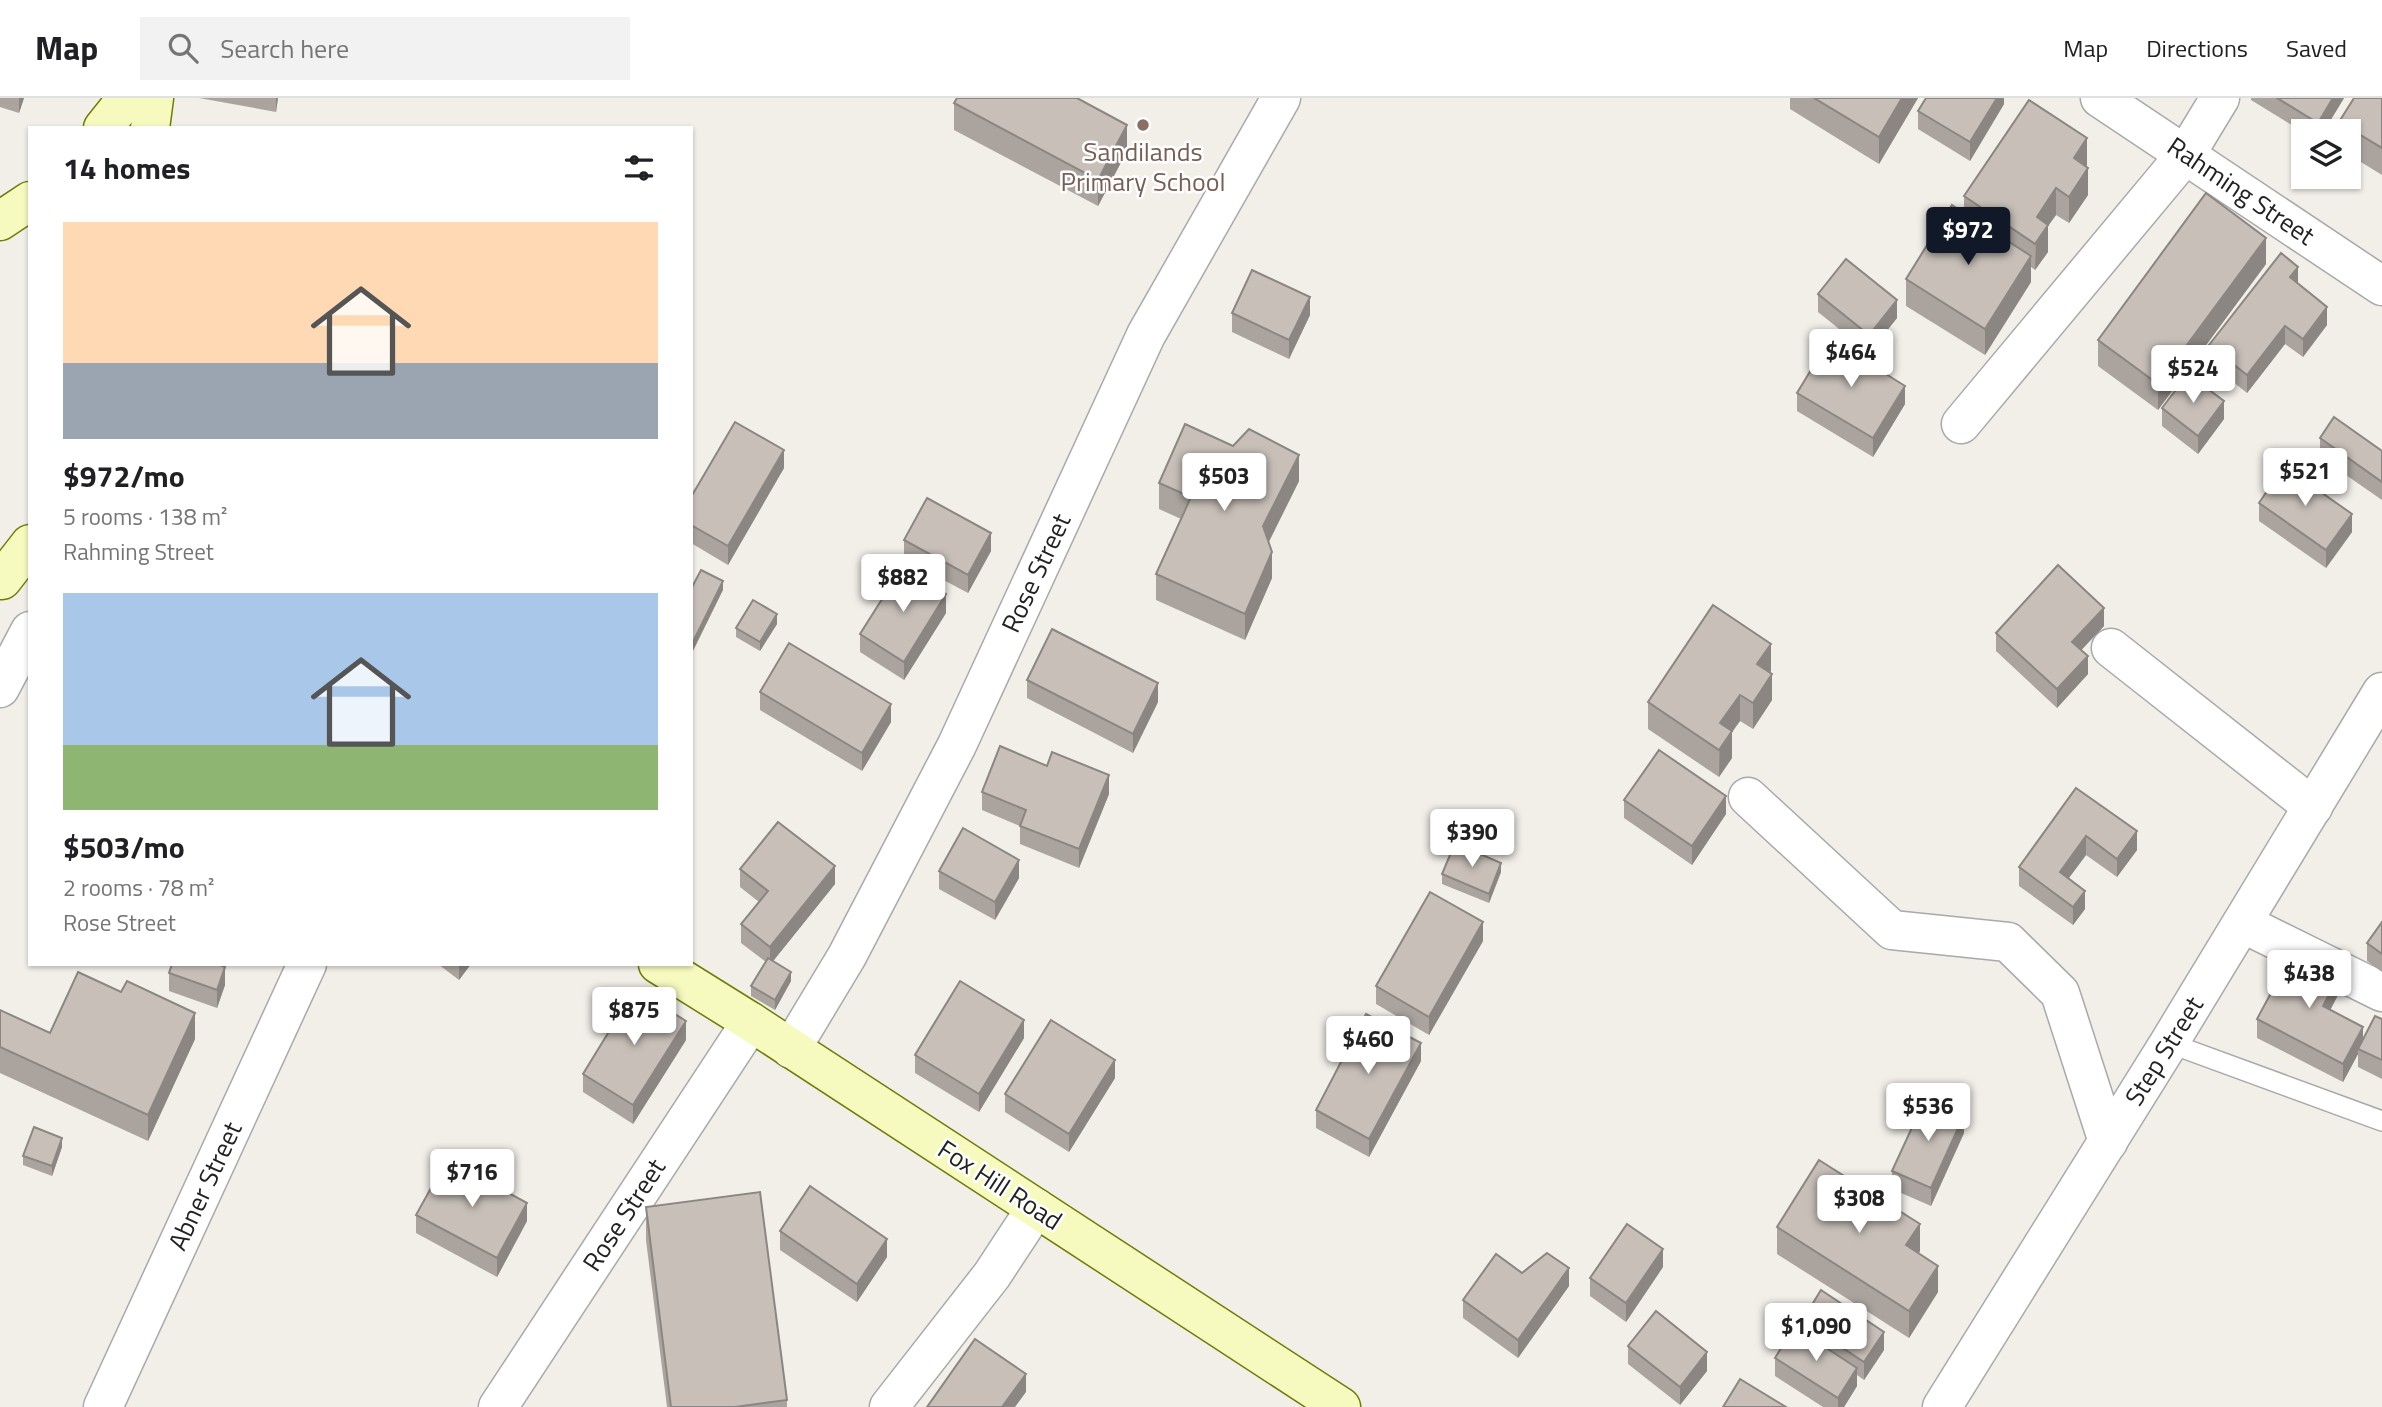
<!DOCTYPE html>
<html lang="en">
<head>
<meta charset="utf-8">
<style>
	:root { --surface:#fff; --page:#f2f2f2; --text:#202124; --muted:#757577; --line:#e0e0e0; --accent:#111827 }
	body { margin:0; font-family:"Titillium Web",sans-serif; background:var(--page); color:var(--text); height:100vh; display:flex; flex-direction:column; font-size:26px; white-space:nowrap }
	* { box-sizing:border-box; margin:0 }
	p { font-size:23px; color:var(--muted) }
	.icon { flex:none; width:38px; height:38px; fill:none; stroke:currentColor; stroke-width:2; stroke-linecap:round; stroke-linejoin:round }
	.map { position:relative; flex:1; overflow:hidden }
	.panel { position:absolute; left:28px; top:28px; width:665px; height:840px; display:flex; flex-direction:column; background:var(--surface); border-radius:0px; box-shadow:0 2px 5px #0004 }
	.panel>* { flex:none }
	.controls { position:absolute; left:2291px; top:21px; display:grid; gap:14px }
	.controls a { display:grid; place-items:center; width:70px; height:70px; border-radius:0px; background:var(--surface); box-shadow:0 2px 5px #0004; font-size:35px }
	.price { position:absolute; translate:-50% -60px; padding:0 16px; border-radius:7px; background:#fff; color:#222; font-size:23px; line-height:46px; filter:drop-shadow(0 2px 4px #0008) }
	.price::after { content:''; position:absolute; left:50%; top:42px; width:21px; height:16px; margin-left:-10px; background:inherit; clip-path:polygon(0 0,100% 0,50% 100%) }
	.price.active { background:var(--accent); color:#fff }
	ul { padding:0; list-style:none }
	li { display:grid; align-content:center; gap:14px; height:371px; padding:0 35px }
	li span { display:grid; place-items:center; height:217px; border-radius:0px; color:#555 }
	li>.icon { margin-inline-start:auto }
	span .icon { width:126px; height:126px; fill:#fffc; stroke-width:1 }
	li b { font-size:30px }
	h2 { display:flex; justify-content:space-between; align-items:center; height:84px; padding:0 35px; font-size:30px }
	header { display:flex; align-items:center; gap:42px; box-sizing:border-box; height:98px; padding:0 35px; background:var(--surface); border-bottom:2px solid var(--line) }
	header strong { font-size:33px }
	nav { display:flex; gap:38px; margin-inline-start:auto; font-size:24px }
	.search { width:490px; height:63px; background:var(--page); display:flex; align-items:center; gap:18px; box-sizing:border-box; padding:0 24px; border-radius:0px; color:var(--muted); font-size:26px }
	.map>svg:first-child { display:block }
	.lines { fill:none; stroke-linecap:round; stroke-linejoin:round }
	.lane-casing { stroke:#a9a9a9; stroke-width:22 }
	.street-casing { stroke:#a9a9a9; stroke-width:41 }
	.secondary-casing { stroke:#707d05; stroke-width:41 }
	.lane { stroke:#fff; stroke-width:19 }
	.street { stroke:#fff; stroke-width:38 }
	.secondary { stroke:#f7fabf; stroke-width:38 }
	.wall { fill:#aba49e }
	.shaded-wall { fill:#8b8681 }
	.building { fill:#c7bfb8; stroke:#8b8681; stroke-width:2 }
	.education-dot { fill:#8d6e63; stroke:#fff; stroke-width:2.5 }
	.labels { text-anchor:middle; stroke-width:5; stroke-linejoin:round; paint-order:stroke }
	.education-label { font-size:26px; fill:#785e54; stroke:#fff }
	.street-label { font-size:26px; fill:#222; stroke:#fff }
</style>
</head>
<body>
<header>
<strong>Map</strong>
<div class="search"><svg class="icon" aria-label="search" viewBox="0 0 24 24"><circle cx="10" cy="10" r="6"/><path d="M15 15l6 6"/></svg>Search here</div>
<nav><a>Map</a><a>Directions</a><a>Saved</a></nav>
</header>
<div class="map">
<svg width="2382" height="1309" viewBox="0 0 2382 1309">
	<rect width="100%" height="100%" fill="#f2efe9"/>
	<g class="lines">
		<defs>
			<polyline id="lane" points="2169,945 2382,1023"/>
			<g id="street">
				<polyline points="2100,0 2382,188"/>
				<polyline points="1961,326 2186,56 2220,0"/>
				<polyline points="2111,550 2313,709"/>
				<polyline points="0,590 30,533"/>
				<polyline points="1748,699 1892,832 2008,844 2060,895 2108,1044"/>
				<polyline points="2242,825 2382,894"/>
				<polyline points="791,951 847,858 957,647 1146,237 1281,0"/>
				<polyline points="103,1309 307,866"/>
				<polyline points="498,1309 751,924"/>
				<polyline points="889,1309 992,1177 1036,1110"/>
				<polyline points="1942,1309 2169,945 2382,594"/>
			</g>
			<g id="secondary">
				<polyline points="103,30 127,0"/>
				<polyline points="150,30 154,0"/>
				<polyline points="0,123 30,103"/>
				<polyline points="2,482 30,446"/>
				<polyline points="658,866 751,924 1341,1309"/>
			</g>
		</defs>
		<use href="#lane" class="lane-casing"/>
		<use href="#street" class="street-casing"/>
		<use href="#secondary" class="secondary-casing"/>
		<use href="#lane" class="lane"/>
		<use href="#street" class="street"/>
		<use href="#secondary" class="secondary"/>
	</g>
	<g class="wall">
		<polygon points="0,0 24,0 19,15 0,9"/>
		<polygon points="199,0 278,0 276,14"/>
		<polygon points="1790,0 1918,0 1879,66 1790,11"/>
		<polygon points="2004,0 2004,6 1970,63 1918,31 1918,13"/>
		<polygon points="2251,0 2344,0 2324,33 2303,33 2303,34 2251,2"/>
		<polygon points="2382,0 2382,77 2348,56 2348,33 2339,33 2339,24"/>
		<polygon points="954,5 1127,53 1098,108 954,32"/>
		<polygon points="2087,67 2086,69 2088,97 2069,125 2056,117 2048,128 2048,154 2035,172 2031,169 2031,184 1985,257 1906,208 1906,181 1964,115 1964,98"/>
		<polygon points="2266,166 2158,312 2098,268 2098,242"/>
		<polygon points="2298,186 2327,227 2303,259 2285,246 2247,295 2209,265 2209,247"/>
		<polygon points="1818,196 1897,220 1869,255 1818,214"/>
		<polygon points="1232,215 1310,217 1289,261 1232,234"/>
		<polygon points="1797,295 1905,306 1873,359 1797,313"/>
		<polygon points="2162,310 2224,321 2198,356 2162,328"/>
		<polygon points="2320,340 2382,353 2382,402 2320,359"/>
		<polygon points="784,370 728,467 691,445 691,399"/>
		<polygon points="1299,383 1269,444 1272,480 1245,542 1156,502 1156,476 1181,421 1159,411 1159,385"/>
		<polygon points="2259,405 2352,434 2326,470 2259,423"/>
		<polygon points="904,442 991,453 968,495 904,461"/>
		<polygon points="946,515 904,582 860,554 860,536"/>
		<polygon points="777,526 760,553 736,539 736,530"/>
		<polygon points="2104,528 2081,552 2088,576 2057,610 1996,553 1996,535"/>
		<polygon points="1771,573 1770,574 1772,602 1753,631 1740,623 1732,634 1732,660 1719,679 1648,631 1648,604"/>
		<polygon points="1027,582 1158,604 1133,655 1027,600"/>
		<polygon points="760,594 891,624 862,673 760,612"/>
		<polygon points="2076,690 2137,752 2117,779 2086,757 2068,781 2085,811 2073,827 2019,788 2019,769"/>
		<polygon points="982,694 1109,696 1079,770 1020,746 1020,728 982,712"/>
		<polygon points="1624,702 1726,716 1692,767 1624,720"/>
		<polygon points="740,771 835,786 773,863 791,883 775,912 751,898 751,888 766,864 741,845 741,826 759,804 740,789"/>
		<polygon points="939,773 1019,780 995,822 939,791"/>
		<polygon points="1501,774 1489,805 1442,786 1442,776"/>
		<polygon points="2382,824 2382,874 2367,863 2367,845"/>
		<polygon points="1483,843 1429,937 1376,906 1376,888"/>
		<polygon points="438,866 471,866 459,882"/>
		<polygon points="169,875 225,887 217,910 169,893"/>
		<polygon points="2338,897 2330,912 2363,941 2382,921 2382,981 2358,969 2358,956 2343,984 2257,940 2257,921"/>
		<polygon points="0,912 50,935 195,941 148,1043 0,975"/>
		<polygon points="1024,940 979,1014 915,975 915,957"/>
		<polygon points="686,942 633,1026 583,994 583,976"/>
		<polygon points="1421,963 1369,1059 1316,1030 1316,1012"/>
		<polygon points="1115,980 1069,1054 1005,1014 1005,996"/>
		<polygon points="1964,1035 1931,1108 1892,1091 1892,1073"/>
		<polygon points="62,1049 52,1078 23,1067 23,1058"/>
		<polygon points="646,1109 787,1302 787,1309 667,1309 646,1142"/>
		<polygon points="416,1117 527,1123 497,1179 416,1135"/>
		<polygon points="1777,1129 1920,1153 1919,1155 1938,1194 1909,1240 1777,1156"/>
		<polygon points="780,1133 887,1159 857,1204 780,1152"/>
		<polygon points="1663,1169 1626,1224 1590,1198 1590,1180"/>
		<polygon points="1522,1175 1569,1188 1518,1260 1463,1220 1463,1202"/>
		<polygon points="1802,1223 1884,1252 1864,1282 1857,1277 1857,1288 1844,1309 1823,1309 1775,1278 1775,1260 1802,1234"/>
		<polygon points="1628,1248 1707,1273 1680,1307 1628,1266"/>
	</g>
	<g class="shaded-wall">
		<polygon points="19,0 24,0 19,15"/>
		<polygon points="276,0 278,0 276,14"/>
		<polygon points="1902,0 1918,0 1879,66 1879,39"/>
		<polygon points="1997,0 2004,0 2004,6 1970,63 1970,44"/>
		<polygon points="2333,0 2344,0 2324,33 2318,33 2318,25"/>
		<polygon points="1127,27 1127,53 1098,108 1098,82"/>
		<polygon points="2087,40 2087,67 2074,87 2074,60"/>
		<polygon points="2088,70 2088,97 2069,125 2069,99"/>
		<polygon points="2056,90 2056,117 2048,128 2048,154 2035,172 2037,119"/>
		<polygon points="2266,140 2266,166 2158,312 2158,286"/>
		<polygon points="2031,158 2031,184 1985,257 1985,231"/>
		<polygon points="2298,169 2298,188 2290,179"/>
		<polygon points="1310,199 1310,217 1289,261 1289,242"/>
		<polygon points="1897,202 1897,220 1869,255 1869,237"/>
		<polygon points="2327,209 2327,227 2303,259 2303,241"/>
		<polygon points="2285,228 2285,246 2247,295 2247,277"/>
		<polygon points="1905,288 1905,306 1873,359 1873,340"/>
		<polygon points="2224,303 2224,321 2198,356 2198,338"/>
		<polygon points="784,352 784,370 728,467 728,448"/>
		<polygon points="1299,357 1299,383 1263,455 1263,428"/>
		<polygon points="2352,416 2352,434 2326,470 2326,452"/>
		<polygon points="991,435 991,453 968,495 968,477"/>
		<polygon points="1272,454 1272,480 1245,542 1245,516"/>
		<polygon points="723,483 723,492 691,557 691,548"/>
		<polygon points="946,496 946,515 904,582 904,564"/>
		<polygon points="2104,510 2104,528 2072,562 2072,544"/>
		<polygon points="777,516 777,526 760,553 760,544"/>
		<polygon points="1771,546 1771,573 1757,593 1757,566"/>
		<polygon points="2088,558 2088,576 2057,610 2057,591"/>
		<polygon points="1772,576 1772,602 1753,631 1753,605"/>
		<polygon points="1158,585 1158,604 1133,655 1133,636"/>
		<polygon points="1740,597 1740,623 1732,634 1732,660 1719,679 1720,625"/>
		<polygon points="891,606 891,624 862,673 862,655"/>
		<polygon points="1109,677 1109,696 1079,770 1079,751"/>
		<polygon points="1726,698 1726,716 1692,767 1692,748"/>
		<polygon points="2137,733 2137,752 2117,779 2117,761"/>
		<polygon points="2086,738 2086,757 2060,792 2060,774"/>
		<polygon points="1019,762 1019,780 995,822 995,804"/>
		<polygon points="1501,765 1501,774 1489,805 1489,796"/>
		<polygon points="835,768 835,786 770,867 770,849"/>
		<polygon points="2085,793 2085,811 2073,827 2073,809"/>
		<polygon points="1483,824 1483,843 1429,937 1429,919"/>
		<polygon points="459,866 471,866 459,882"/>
		<polygon points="225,869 225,887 217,910 217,892"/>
		<polygon points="791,874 791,883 775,912 775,902"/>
		<polygon points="2338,879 2338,897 2323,926 2323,908"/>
		<polygon points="195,915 195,941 148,1043 148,1017"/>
		<polygon points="1024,922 1024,940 979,1014 979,996"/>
		<polygon points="686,923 686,942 633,1026 633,1007"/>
		<polygon points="2363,929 2363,947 2358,951 2358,956 2343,984 2343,966"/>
		<polygon points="1421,945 1421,963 1369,1059 1369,1041"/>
		<polygon points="1115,962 1115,980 1069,1054 1069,1036"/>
		<polygon points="1964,1017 1964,1035 1931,1108 1931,1090"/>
		<polygon points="62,1040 62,1049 52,1078 52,1068"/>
		<polygon points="527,1105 527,1123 497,1179 497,1160"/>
		<polygon points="1920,1126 1920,1153 1906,1174 1906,1147"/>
		<polygon points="887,1141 887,1159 857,1204 857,1186"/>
		<polygon points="1663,1151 1663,1169 1626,1224 1626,1205"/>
		<polygon points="1938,1168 1938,1194 1909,1240 1909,1213"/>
		<polygon points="1569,1170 1569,1188 1518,1260 1518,1242"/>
		<polygon points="1884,1234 1884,1252 1864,1282 1864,1264"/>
		<polygon points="1707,1254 1707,1273 1680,1307 1680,1289"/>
		<polygon points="1857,1270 1857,1288 1844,1309 1838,1309 1838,1300"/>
		<polygon points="1026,1276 1026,1294 1015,1309 1002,1309"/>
	</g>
	<g class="building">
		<polygon points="957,0 1077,0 1127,27 1098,82 954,5"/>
		<polygon points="1814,0 1902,0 1879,39"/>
		<polygon points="1926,0 1997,0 1970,44 1918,13"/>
		<polygon points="2277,0 2333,0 2318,25"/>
		<polygon points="2354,0 2382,0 2382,50 2339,24"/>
		<polygon points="2029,2 2087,40 2074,60 2088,70 2069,99 2056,90 2037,119 2048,127 2035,146 1964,98"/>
		<polygon points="2206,95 2266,140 2158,286 2098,242"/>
		<polygon points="1952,107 2031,158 1985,231 1906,181"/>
		<polygon points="2281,155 2298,169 2290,179 2327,209 2303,241 2285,228 2247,277 2209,247"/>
		<polygon points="1846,161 1897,202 1869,237 1818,196"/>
		<polygon points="1252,172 1310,199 1289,242 1232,215"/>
		<polygon points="1830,241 1905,288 1873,340 1797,295"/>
		<polygon points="2188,276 2224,303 2198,338 2162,310"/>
		<polygon points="2334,319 2382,353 2382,384 2320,340"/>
		<polygon points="735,324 784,352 728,448 691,427 691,399"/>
		<polygon points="1185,326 1233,348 1249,331 1299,357 1263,428 1272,454 1245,516 1156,476 1191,399 1159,385"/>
		<polygon points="2284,368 2352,416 2326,452 2259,405"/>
		<polygon points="927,400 991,435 968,477 904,442"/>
		<polygon points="2058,467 2104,510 2072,544 2088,558 2057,591 1996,535"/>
		<polygon points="903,468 946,496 904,564 860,536"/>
		<polygon points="701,472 723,483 691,548 691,491"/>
		<polygon points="753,502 777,516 760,544 736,530"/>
		<polygon points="1713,507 1771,546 1757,566 1772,576 1753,605 1740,597 1720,625 1732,633 1719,652 1648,604"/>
		<polygon points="1052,531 1158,585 1133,636 1027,582"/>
		<polygon points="789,545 891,606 862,655 760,594"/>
		<polygon points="1000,648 1047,668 1052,654 1109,677 1079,751 1020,728 1026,712 982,694"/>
		<polygon points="1659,652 1726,698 1692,748 1624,702"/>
		<polygon points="2076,690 2137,733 2117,761 2086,738 2060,774 2085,793 2073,809 2019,769"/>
		<polygon points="778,724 835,768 770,849 741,826 768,793 740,771"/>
		<polygon points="963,730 1019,762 995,804 939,773"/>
		<polygon points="1455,745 1501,765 1489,796 1442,776"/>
		<polygon points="1430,794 1483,824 1429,919 1376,888"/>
		<polygon points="2382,824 2382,856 2367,845"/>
		<polygon points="2293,854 2338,879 2323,908 2363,929 2343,966 2257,921"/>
		<polygon points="768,860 791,874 775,902 751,888"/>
		<polygon points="172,866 218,866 225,869 217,892 169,875"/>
		<polygon points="78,874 121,894 127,883 195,915 148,1017 0,949 0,912 50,935"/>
		<polygon points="960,883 1024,922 979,996 915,957"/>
		<polygon points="635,891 686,923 633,1007 583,976"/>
		<polygon points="1366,916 1421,945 1369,1041 1316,1012"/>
		<polygon points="2375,918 2382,921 2382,962 2358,951"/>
		<polygon points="1051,922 1115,962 1069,1036 1005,996"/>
		<polygon points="1926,999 1964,1017 1931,1090 1892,1073"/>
		<polygon points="34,1029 62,1040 52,1068 23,1058"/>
		<polygon points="447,1061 527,1105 497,1160 416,1117"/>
		<polygon points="1819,1062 1920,1126 1906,1147 1938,1168 1909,1213 1777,1129"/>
		<polygon points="810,1088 887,1141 857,1186 780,1133"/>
		<polygon points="760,1094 787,1302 735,1309 671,1309 646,1109"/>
		<polygon points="1627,1126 1663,1151 1626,1205 1590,1180"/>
		<polygon points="1547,1155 1569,1170 1518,1242 1463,1202 1496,1156 1522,1175"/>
		<polygon points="1821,1192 1884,1234 1864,1264 1802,1223"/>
		<polygon points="1656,1213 1707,1254 1680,1289 1628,1248"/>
		<polygon points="1794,1229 1857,1270 1838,1300 1775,1260"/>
		<polygon points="975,1241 1026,1276 1002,1309 927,1309"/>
		<polygon points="1740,1281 1786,1309 1723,1309"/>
	</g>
	<circle class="education-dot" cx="1143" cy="27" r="7"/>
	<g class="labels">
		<g class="education-label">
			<text x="1143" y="63">Sandilands<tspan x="1143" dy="30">Primary School</tspan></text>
		</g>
		<g class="street-label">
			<text transform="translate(2241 93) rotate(34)" y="9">Rahming Street</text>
			<text transform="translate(1036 475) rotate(-65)" y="9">Rose Street</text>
			<text transform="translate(2164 953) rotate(-58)" y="9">Step Street</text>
			<text transform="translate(1000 1087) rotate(33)" y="9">Fox Hill Road</text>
			<text transform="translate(205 1088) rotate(-65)" y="9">Abner Street</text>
			<text transform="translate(624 1117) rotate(-57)" y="9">Rose Street</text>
		</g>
	</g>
</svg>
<div class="controls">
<a><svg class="icon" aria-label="layers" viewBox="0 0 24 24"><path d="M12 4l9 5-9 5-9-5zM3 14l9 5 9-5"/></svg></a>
</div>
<b class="price active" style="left:1968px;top:169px">$972</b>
<b class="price" style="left:1851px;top:291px">$464</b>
<b class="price" style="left:2193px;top:307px">$524</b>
<b class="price" style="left:2305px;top:410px">$521</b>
<b class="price" style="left:1224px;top:415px">$503</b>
<b class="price" style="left:903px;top:516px">$882</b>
<b class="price" style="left:1472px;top:771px">$390</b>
<b class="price" style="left:2309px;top:912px">$438</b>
<b class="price" style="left:634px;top:949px">$875</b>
<b class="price" style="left:1368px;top:978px">$460</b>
<b class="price" style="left:1928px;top:1045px">$536</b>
<b class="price" style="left:472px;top:1111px">$716</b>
<b class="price" style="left:1859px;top:1137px">$308</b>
<b class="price" style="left:1816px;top:1265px">$1,090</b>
<section class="panel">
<h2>14 homes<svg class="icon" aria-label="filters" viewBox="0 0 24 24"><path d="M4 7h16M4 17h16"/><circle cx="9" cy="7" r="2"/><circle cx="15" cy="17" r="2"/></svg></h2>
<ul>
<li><span style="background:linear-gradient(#ffd9b3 65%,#9aa5b1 0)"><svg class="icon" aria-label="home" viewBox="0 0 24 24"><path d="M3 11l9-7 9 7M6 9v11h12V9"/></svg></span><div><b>$972/mo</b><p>5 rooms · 138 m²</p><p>Rahming Street</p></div></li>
<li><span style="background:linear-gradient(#a9c7e8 70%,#8fb573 0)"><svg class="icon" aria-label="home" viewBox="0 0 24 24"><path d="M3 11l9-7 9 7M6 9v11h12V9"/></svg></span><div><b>$503/mo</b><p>2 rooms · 78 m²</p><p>Rose Street</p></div></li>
</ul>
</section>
</div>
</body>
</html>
